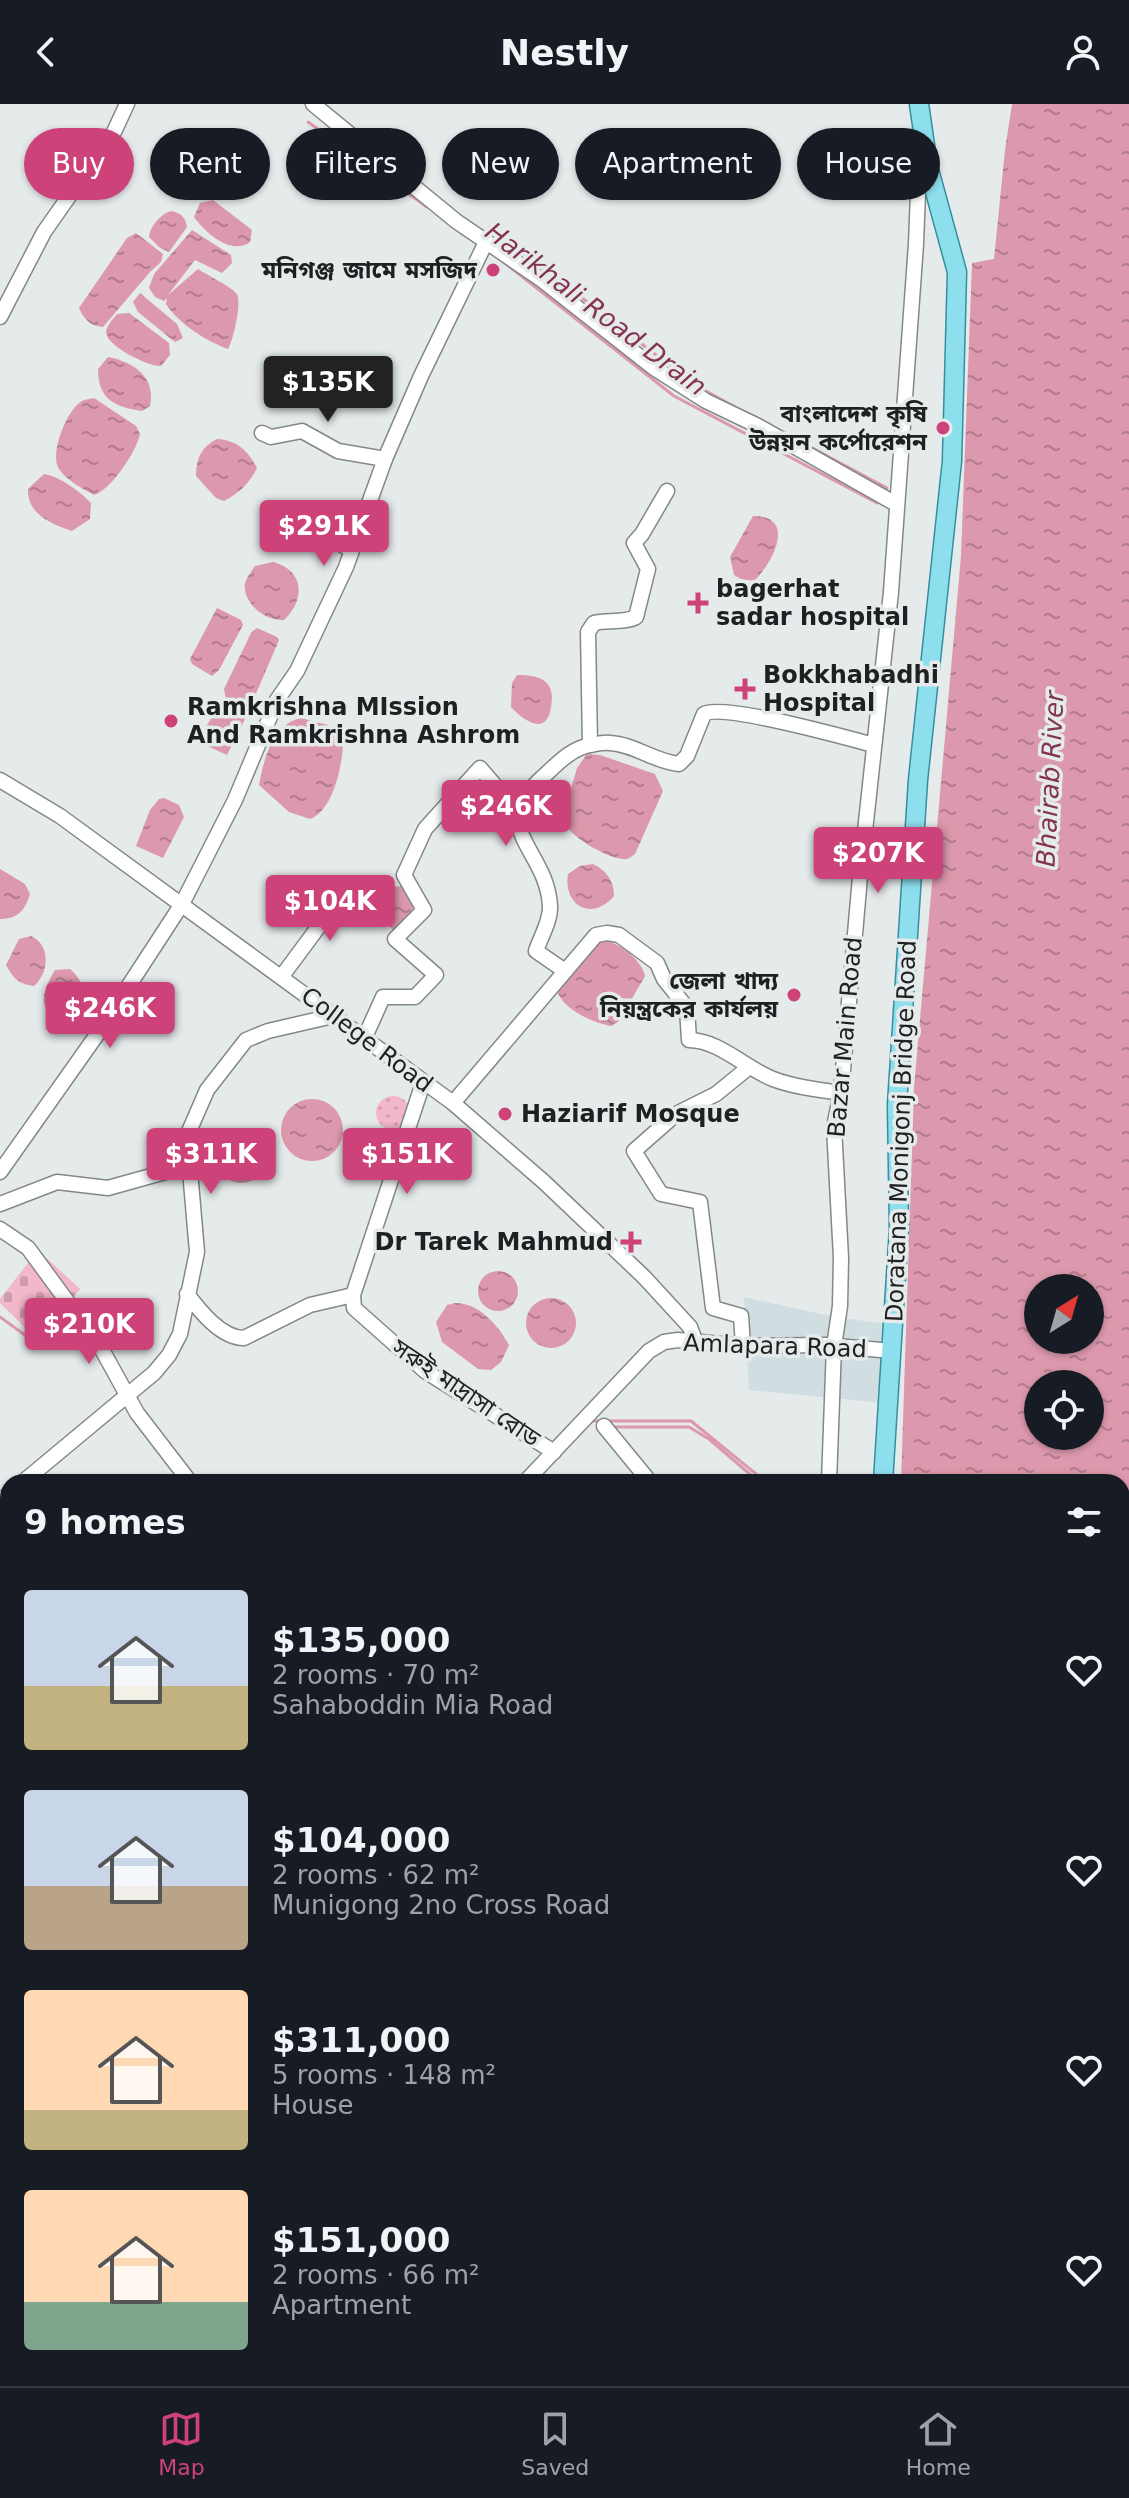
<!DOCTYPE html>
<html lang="en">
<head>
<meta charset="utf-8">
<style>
	:root { --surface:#171b24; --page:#20242c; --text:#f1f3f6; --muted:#9ea1a6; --line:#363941; --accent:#cc4279 }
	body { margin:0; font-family:"DejaVu Sans","Noto Sans Bengali",sans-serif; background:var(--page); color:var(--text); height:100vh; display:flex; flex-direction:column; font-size:30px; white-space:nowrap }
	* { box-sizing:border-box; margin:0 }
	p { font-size:26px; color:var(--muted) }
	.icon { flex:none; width:44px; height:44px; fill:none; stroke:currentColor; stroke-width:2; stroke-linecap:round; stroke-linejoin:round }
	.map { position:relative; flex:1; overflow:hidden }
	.sheet { position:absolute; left:0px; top:1370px; width:1130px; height:912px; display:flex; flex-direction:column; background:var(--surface); border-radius:24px 24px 0 0; box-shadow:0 2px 6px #0004 }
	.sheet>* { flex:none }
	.guide { position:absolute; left:24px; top:24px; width:1082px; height:72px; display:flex; gap:16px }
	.needle { width:52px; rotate:37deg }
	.fabs { position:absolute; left:1024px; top:1170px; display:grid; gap:16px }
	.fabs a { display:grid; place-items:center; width:80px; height:80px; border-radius:50%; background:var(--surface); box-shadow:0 2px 6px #0004; font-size:40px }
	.price { position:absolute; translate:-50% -68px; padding:0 18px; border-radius:8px; background:var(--accent); color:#fff; font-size:26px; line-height:52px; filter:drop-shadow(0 2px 4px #0008) }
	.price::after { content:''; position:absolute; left:50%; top:48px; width:24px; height:18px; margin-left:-12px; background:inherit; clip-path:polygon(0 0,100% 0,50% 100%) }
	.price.active { background:#222; color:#fff }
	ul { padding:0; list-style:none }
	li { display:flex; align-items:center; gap:24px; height:200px; padding:0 24px }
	li span { display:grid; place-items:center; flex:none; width:224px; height:160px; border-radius:8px; color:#555 }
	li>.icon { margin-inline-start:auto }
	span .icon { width:96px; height:96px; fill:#fffc; stroke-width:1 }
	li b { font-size:34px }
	h2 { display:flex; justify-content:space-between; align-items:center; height:96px; padding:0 24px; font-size:34px }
	.tag { padding:0 28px; border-radius:36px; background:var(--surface); box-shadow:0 2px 6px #0004; font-size:28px; line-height:72px }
	.tag.active { background:var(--accent); color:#fff }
	header { display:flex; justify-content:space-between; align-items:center; height:104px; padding:0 24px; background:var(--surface); font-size:36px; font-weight:700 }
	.dock { display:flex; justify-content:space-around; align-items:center; height:112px; border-top:2px solid var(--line); background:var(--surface); font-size:22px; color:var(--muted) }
	.dock a { display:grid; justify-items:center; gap:4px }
	.dock .active { color:var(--accent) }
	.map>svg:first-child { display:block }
	.built { fill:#d0dee1 }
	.cemetery { fill:url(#cemetery-stones) }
	.garden { fill:url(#garden-dots) }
	.water { fill:url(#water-ripples); fill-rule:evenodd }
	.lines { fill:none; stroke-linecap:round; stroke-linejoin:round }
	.stream { stroke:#dc98ac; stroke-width:3 }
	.minor-casing { stroke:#848889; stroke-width:17 }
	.major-casing { stroke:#368e9f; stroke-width:21 }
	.minor { stroke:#fff; stroke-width:14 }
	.major { stroke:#8edfee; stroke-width:18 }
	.poi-dot { fill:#cc4279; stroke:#e5eaeb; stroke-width:3 }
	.labels { text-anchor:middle; stroke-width:7; stroke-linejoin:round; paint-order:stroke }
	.poi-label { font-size:24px; font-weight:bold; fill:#1e2021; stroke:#e5eaeb; text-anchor:end }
	.street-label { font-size:24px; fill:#1e2021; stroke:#e5eaeb }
	.water-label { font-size:26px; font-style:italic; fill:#843351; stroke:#e5eaeb }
</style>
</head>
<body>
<header><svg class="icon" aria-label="back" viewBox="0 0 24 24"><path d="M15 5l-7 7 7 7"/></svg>Nestly<svg class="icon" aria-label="person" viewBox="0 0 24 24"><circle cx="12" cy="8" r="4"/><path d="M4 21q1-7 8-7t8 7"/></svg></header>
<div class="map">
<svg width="1129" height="2282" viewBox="0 0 1129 2282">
	<defs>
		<pattern id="cemetery-stones" width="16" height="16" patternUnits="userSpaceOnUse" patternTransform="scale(2)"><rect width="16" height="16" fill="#f2b7c8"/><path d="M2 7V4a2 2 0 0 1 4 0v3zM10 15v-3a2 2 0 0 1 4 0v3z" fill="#cf9dac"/></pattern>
		<pattern id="garden-dots" width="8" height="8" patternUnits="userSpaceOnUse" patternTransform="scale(2)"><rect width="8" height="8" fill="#f2b7c8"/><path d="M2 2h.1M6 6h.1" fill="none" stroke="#cf9dac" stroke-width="1.8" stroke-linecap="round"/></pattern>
		<pattern id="water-ripples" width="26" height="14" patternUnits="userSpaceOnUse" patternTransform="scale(2)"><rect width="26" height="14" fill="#dc98ac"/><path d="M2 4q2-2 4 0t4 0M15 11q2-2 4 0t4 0" fill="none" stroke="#b27c8c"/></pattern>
	</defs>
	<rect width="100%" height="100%" fill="#e5eaeb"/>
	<polygon class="built" points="744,1193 835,1213 901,1222 895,1300 749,1286"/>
	<polygon class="cemetery" points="38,1146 80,1185 38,1236 0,1199 0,1195"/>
	<circle class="garden" cx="393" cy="1009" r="17"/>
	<g class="water">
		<path d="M1012 0H1129V2282H940V2274H1122V1378H901L914 983 961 452 972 159 994 155 1005 46ZM1090 1184V1236H1038V1184ZM1090 1280V1332H1038V1280Z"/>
		<path d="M213 96 252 126 250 138C232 152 205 129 194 113L200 99Z"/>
		<path d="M171 107C181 109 185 113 187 123L169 148 160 144 149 133C150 122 161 110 171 107Z"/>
		<path d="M192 126 231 151 232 159 222 169 195 156 168 191 198 165C207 171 230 182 236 189 243 196 233 237 228 245 206 237 179 220 166 200L167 194 164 197 155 193 149 184 154 170Z"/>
		<path d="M136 129 163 150 161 158 150 168 103 223C90 222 84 215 79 204L127 134Z"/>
		<polygon points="140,189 177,220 183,234 175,238 138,208 133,198"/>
		<path d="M129 209 169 239 170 251 161 262C149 263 106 242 106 228 107 221 113 215 117 210Z"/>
		<path d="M108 253C134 258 156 273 150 302L142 307C114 303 98 295 98 265Z"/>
		<path d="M94 294 136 322 140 330C137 347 110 387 94 391 83 385 66 376 59 365 49 350 67 305 82 297 86 295 90 295 94 294Z"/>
		<path d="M217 335C237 336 248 347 257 364 249 380 239 389 224 397L216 394 196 372C196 355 201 343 217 335Z"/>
		<path d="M44 370C61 373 79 387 91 399L90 415 72 427C51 420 27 410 28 385Z"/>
		<path d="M753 412C798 412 772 460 754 477L741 475 734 471 730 453Z"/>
		<path d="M273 458C304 466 306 495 284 516 268 517 248 504 245 486 243 477 250 470 255 462Z"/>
		<polygon points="217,504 241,516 243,521 219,566 212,572 192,560 190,555"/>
		<polygon points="257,524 277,533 279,536 252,599 247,602 226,595 224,585 251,529"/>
		<path d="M517 571C541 571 556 577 551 603 547 632 525 618 511 603L512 579Z"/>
		<polygon points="221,599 244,611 245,615 227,651 203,640 200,632"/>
		<path d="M301 614 328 621 343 643C341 665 333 706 310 715L289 708 259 681C264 655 272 620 301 614Z"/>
		<path d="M587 650 600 651 655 670 663 687 635 750C630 753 629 756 623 755 606 754 567 731 562 715L577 664Z"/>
		<polygon points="164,694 179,701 184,713 163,754 136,742 150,706 159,695"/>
		<path d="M593 760C606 766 614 777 614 792 592 818 563 802 568 770L580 762Z"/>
		<path d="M0 765 25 780 30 790C25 807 17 815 0 815Z"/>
		<path d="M401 782C425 798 410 810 397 826H393L380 813 383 798 393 783Z"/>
		<path d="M31 832C51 841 49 869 34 882 18 880 13 874 6 861L19 835Z"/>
		<path d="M600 836C617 836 642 856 645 872L619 917 611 922C593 919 564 906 557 887Z"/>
		<path d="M70 865C92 883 85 910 57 915 35 903 45 883 55 866Z"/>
		<circle cx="312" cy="1026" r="31"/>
		<circle cx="241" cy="1054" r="25"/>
		<circle cx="498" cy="1187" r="20"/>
		<circle cx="551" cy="1219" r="25"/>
		<path d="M455 1199C479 1199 497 1220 509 1241L501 1258 491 1266 478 1265 442 1238 436 1218 447 1201Z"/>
	</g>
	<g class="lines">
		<g class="stream">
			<polyline points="308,18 427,103"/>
			<polyline points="490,123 695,281 746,309"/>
			<polyline points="501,156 674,292 877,399"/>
			<polyline points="788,331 887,384"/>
			<polyline points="0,1213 36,1239"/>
			<polyline points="591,1317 691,1317 766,1378"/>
			<polyline points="610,1323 689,1323 709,1335 759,1378"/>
			<polyline points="0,2277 3,2282"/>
		</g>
		<defs>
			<g id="minor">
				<polyline points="313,0 456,117 542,176 654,264 706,297 758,322 896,400"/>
				<polyline points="0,213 44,128 114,28 127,0"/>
				<polyline points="262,329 271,333 302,327 338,347 385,355"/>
				<path d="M667 387 642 430 634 439 648 465 636 513C625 519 607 516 594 519L588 528 590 641C596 640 604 638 610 639 634 640 655 658 679 660L687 652 704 610C722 599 847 634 874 641"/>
				<polyline points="309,410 326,433 352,446"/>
				<polyline points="0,676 60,712 453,999 544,1078 644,1173 690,1223 696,1239"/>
				<path d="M565 867 536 847C540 834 551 817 550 802 547 744 484 724 545 671 559 658 571 645 590 641"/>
				<polyline points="282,872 348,783"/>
				<polyline points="365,933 383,893 415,893 436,871 395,835 424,806 404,771 425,725 480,664 518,708"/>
				<polyline points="423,979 353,1191 354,1204 425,1267 554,1348"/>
				<path d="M453 999 596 831 607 829 619 831 657 859 664 875 687 904 689 936C719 936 745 964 773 975 794 983 819 986 841 989"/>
				<polyline points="0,1068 96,932 182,800 235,696 277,596 297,567 346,463 385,355 421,272 486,138"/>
				<polyline points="0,1100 57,1078 108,1084 176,1065 189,1066"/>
				<polyline points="0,1125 28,1144 100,1242 137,1309 190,1378"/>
				<path d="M187 1190C200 1207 221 1234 244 1234L310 1201 353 1191"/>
				<polyline points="743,1242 741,1212 713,1204 700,1098 661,1090 634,1047 676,1010 716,990 748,964"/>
				<polyline points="604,1322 650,1378"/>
				<polyline points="23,1378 154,1269 169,1251 180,1230 197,1148 187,1032 207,986 246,936 268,927 333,912"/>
				<polyline points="525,1378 649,1247 664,1238 678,1236 743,1242 825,1241 892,1247"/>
				<polyline points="829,1378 834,1242 840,1202 841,1154 834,1023 841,989 860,773 891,488 916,140 920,36"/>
				<polyline points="0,1396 8,1391"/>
				<polyline points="0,1464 8,1475"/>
				<polyline points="0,1806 8,1812"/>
				<polyline points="0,2130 8,2126"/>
				<polyline points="323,2274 329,2282"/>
				<polyline points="841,2282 842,2274"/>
			</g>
			<g id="major">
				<polyline points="883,1378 899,1124 897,1001 918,676 952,357 957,168 928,62 919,0"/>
				<polyline points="0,1842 8,1858"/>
				<polyline points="218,2274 222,2282"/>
				<polyline points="918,2274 918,2282"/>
			</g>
		</defs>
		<use href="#minor" class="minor-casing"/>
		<use href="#major" class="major-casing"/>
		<use href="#minor" class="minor"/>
		<use href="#major" class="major"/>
	</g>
	<g class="poi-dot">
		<circle cx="493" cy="166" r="8"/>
		<circle cx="943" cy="324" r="8"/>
		<path d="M694 487h8v8h8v8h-8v8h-8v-8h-8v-8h8z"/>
		<path d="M741 573h8v8h8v8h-8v8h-8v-8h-8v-8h8z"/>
		<circle cx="171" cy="617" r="8"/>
		<circle cx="794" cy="891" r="8"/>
		<circle cx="505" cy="1010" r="8"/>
		<path d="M627 1126h8v8h8v8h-8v8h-8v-8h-8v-8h8z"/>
	</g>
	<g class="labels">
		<g class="poi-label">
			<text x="477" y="174">মনিগঞ্জ জামে মসজিদ</text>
			<text x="927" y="318">বাংলাদেশ কৃষি<tspan x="927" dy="28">উন্নয়ন কর্পোরেশন</tspan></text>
			<text x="716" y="493" text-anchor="start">bagerhat<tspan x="716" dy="28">sadar hospital</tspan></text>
			<text x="763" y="579" text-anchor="start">Bokkhabadhi<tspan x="763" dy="28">Hospital</tspan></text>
			<text x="187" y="611" text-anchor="start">Ramkrishna MIssion<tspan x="187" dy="28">And Ramkrishna Ashrom</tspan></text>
			<text x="778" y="885">জেলা খাদ্য<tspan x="778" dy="28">নিয়ন্ত্রকের কার্যলয়</tspan></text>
			<text x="521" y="1018" text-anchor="start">Haziarif Mosque</text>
			<text x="613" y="1146">Dr Tarek Mahmud</text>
		</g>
		<g class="street-label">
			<text transform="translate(845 933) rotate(-85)" y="8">Bazar Main Road</text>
			<text transform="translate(367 936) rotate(37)" y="8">College Road</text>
			<text transform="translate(901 1027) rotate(-88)" y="8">Doratana Monigonj Bridge Road</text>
			<text transform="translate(775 1242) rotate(2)" y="8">Amlapara Road</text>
			<text transform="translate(466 1289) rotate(34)" y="8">সরুই মাদ্রাসা রোড</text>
		</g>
		<g class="water-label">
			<text transform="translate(596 205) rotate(37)" y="9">Harikhali Road Drain</text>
			<text transform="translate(1050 675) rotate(-87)" y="9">Bhairab River</text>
		</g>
	</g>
</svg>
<div class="fabs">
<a><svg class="needle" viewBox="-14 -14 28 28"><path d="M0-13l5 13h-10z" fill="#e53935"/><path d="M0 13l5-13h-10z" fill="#9ea1a6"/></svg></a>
<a><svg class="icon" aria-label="locate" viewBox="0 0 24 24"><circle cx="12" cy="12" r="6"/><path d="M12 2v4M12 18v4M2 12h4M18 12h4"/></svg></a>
</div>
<b class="price active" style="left:328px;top:320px">$135K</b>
<b class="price" style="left:324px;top:464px">$291K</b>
<b class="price" style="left:506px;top:744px">$246K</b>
<b class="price" style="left:878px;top:791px">$207K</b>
<b class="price" style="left:330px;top:839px">$104K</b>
<b class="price" style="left:110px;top:946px">$246K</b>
<b class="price" style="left:211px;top:1092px">$311K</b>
<b class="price" style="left:407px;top:1092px">$151K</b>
<b class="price" style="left:89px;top:1262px">$210K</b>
<div class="guide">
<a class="tag active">Buy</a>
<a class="tag">Rent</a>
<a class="tag">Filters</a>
<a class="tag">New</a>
<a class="tag">Apartment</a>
<a class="tag">House</a>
</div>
<section class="sheet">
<h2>9 homes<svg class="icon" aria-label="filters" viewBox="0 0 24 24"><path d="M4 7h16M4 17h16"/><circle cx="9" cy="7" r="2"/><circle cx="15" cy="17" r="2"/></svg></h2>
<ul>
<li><span style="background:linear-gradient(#c9d6e8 60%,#c2b280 0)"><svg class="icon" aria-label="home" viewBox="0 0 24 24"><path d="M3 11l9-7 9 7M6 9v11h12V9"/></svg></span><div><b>$135,000</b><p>2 rooms · 70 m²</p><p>Sahaboddin Mia Road</p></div><svg class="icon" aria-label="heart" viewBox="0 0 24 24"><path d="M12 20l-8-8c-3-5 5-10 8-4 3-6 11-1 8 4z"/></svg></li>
<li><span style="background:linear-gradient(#c9d6e8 60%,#b9a48a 0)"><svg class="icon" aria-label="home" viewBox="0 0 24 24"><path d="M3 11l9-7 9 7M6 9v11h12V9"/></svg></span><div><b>$104,000</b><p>2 rooms · 62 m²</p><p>Munigong 2no Cross Road</p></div><svg class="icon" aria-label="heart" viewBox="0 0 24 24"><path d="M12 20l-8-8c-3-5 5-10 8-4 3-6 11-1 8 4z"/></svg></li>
<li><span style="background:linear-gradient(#ffd9b3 75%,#c2b280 0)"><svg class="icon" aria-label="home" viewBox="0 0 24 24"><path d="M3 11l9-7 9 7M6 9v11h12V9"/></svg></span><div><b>$311,000</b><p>5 rooms · 148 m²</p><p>House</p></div><svg class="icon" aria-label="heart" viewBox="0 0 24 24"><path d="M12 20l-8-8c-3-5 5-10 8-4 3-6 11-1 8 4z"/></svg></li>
<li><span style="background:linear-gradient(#ffd9b3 70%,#7fa58c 0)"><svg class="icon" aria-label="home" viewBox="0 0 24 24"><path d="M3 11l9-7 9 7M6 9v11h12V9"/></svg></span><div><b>$151,000</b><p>2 rooms · 66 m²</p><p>Apartment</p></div><svg class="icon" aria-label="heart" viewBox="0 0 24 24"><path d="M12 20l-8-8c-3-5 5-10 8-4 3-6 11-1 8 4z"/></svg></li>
</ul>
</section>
</div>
<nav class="dock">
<a class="active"><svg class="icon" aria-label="map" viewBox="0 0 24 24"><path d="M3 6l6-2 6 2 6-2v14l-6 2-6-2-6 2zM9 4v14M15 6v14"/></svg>Map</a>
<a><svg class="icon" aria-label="saved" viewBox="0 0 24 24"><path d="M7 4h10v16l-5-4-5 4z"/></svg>Saved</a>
<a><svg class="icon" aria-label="home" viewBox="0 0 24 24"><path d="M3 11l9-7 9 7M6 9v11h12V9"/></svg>Home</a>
</nav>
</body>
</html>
